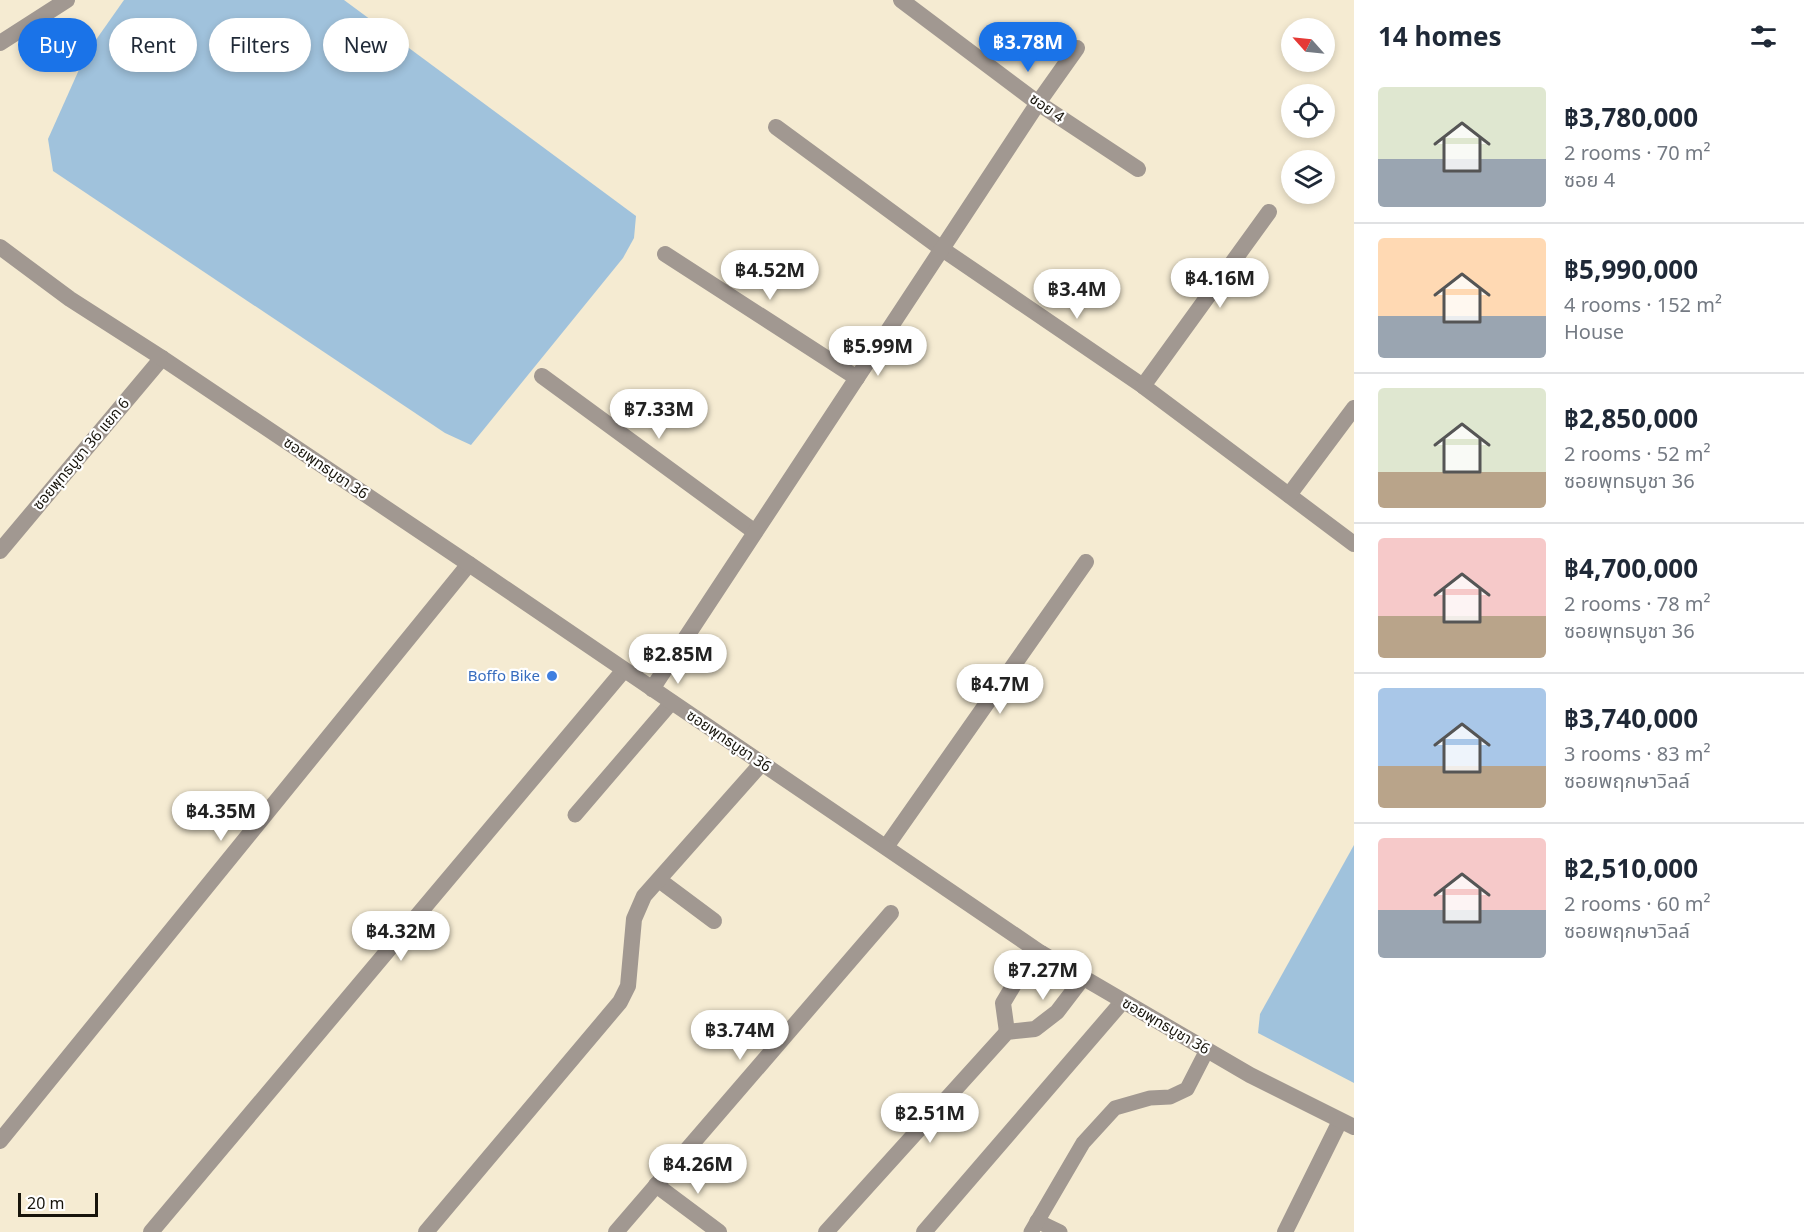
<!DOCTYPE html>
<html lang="en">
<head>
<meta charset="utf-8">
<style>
	:root { --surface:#fff; --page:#f2f2f3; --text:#1f2937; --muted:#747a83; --line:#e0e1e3; --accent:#1a73e8 }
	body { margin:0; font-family:"Noto Sans","Noto Sans Thai",sans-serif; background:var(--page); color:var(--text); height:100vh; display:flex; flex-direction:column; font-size:22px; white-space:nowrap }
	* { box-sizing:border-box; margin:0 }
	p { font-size:20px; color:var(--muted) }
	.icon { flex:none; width:33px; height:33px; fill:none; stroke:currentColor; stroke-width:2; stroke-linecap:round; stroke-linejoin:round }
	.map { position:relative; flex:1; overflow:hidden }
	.side { display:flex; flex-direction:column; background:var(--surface); width:450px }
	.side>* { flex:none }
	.guide { position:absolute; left:18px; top:18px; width:570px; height:54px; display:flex; gap:12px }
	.needle { width:39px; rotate:297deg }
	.tools { position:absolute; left:1281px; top:18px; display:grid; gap:12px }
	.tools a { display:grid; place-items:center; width:54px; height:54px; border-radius:50%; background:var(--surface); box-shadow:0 3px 9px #0003; font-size:30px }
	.scale { position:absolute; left:18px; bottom:15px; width:80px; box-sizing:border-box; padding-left:6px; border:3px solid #17140b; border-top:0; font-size:16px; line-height:21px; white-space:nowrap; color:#17140b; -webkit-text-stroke:4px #fff; paint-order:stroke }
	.price { position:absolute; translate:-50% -51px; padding:0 14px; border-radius:21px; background:#fff; color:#222; font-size:20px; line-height:39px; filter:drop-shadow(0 2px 3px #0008) }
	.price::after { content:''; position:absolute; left:50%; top:36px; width:18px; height:14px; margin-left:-9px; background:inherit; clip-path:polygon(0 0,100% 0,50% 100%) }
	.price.on { background:var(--accent); color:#fff }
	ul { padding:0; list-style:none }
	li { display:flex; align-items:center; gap:18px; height:150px; padding:0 24px }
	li+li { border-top:2px solid var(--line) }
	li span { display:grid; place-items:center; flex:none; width:168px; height:120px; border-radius:6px; color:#555 }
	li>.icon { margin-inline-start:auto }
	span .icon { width:72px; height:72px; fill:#fffc; stroke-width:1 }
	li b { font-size:26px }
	h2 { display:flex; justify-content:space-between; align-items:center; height:72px; padding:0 24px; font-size:26px }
	.pill { padding:0 21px; border-radius:27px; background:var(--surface); box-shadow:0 3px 9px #0003; font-size:21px; line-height:54px }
	.pill.on { background:var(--accent); color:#fff }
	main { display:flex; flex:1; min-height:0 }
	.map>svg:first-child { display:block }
	.water { fill:#a0c2dc }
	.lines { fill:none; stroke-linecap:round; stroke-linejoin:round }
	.service { stroke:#a19891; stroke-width:15 }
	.minor { stroke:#a19891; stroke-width:16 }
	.tertiary { stroke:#a19891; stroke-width:16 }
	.shop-dot { fill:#3f7fe0; stroke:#fff; stroke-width:2 }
	.labels { text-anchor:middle; stroke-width:4.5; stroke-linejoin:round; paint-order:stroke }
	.street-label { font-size:15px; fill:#17140b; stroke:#fff }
	.shop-label { font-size:15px; fill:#366cbe; stroke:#fff; text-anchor:end }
</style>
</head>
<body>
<main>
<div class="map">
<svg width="1354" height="1232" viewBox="0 0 1354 1232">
	<rect width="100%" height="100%" fill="#f5ebd2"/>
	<g class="water">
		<polygon points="124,0 344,0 636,216 634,238 623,258 471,445 445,433 53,171 48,139 86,54"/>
		<polygon points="1354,845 1354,1083 1258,1033 1260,1014"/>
	</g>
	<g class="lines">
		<g class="service">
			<polyline points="575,815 672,702"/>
			<polyline points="1037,1221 1060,1232"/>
			<polyline points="1031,1232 1083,1143 1115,1108 1150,1098 1170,1097 1187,1089 1207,1050"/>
		</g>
		<g class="minor">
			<polyline points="901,0 1038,103 1138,169"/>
			<polyline points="0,43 67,0"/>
			<polyline points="776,127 942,249 1143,386 1354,544"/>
			<polyline points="665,254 857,378"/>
			<polyline points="542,376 755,532"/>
			<polyline points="1143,386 1269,212"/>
			<polyline points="1289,495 1354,408"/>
			<polyline points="0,551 162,358"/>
			<polyline points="652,689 1038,103 1077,48"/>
			<polyline points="886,847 1086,562"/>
			<polyline points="659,880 714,921"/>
			<polyline points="1007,1032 1003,1003 1016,981 1041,953"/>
			<polyline points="0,1141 469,564"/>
			<polyline points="656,1185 719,1232"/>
			<polyline points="151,1232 624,670"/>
			<polyline points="426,1232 620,1002 628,986 634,919 644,896 762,763"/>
			<polyline points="616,1232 891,913"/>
			<polyline points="826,1232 1007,1032 1035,1029 1057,1012 1083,978"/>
			<polyline points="924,1232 1123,1001"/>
			<polyline points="1285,1232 1340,1121"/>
		</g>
		<polyline class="tertiary" points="0,247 70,299 162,358 469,564 1041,953 1250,1075 1354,1127"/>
	</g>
	<circle class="shop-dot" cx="552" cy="676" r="6"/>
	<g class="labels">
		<g class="street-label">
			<text transform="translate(1047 108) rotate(35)" y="5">ซอย 4</text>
			<text transform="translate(81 454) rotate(-50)" y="5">ซอยพุทธบูชา 36 แยก 6</text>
			<text transform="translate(326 468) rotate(34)" y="5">ซอยพุทธบูชา 36</text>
			<text transform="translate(729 741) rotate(34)" y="5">ซอยพุทธบูชา 36</text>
			<text transform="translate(1166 1026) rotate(30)" y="5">ซอยพุทธบูชา 36</text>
		</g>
		<g class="shop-label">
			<text x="540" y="681">Boffo Bike</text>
		</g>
	</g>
</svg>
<div class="tools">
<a><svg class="needle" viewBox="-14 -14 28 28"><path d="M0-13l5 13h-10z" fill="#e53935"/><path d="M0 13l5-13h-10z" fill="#747a83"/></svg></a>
<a><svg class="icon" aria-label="locate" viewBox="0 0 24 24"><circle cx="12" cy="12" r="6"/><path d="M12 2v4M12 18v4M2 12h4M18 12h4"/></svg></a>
<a><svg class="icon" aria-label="layers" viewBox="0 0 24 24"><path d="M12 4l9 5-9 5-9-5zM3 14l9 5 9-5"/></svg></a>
</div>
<div class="scale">20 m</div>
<b class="price on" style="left:1028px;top:73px">฿3.78M</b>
<b class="price" style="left:770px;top:301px">฿4.52M</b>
<b class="price" style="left:1220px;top:309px">฿4.16M</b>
<b class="price" style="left:1077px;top:320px">฿3.4M</b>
<b class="price" style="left:878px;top:377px">฿5.99M</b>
<b class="price" style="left:659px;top:440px">฿7.33M</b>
<b class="price" style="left:678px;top:685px">฿2.85M</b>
<b class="price" style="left:1000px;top:715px">฿4.7M</b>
<b class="price" style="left:221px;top:842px">฿4.35M</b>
<b class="price" style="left:401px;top:962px">฿4.32M</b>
<b class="price" style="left:1043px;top:1001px">฿7.27M</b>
<b class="price" style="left:740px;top:1061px">฿3.74M</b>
<b class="price" style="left:930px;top:1144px">฿2.51M</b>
<b class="price" style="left:698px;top:1195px">฿4.26M</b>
<div class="guide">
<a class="pill on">Buy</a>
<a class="pill">Rent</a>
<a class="pill">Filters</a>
<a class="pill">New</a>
</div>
</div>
<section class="side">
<h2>14 homes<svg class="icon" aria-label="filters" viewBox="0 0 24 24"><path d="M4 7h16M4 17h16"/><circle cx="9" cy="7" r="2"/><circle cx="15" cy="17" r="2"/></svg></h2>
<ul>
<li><span style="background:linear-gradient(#dfe7d0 60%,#9aa5b1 0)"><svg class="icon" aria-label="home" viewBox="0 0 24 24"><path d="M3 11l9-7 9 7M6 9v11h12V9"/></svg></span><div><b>฿3,780,000</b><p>2 rooms · 70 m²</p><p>ซอย 4</p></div></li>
<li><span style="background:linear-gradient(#ffd9b3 65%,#9aa5b1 0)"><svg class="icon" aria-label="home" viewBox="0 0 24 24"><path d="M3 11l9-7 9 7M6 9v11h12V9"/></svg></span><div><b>฿5,990,000</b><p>4 rooms · 152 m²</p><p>House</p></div></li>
<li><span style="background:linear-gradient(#dfe7d0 70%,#b9a48a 0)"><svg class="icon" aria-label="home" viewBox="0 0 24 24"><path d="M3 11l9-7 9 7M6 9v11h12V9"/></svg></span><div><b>฿2,850,000</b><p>2 rooms · 52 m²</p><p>ซอยพุทธบูชา 36</p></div></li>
<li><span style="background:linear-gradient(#f6c9c9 65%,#b9a48a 0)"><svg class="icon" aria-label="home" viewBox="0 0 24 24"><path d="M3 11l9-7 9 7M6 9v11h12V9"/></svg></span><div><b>฿4,700,000</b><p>2 rooms · 78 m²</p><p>ซอยพุทธบูชา 36</p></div></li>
<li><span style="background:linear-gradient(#a9c7e8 65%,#b9a48a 0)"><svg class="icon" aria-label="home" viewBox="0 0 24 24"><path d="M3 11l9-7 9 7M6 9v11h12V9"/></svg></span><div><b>฿3,740,000</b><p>3 rooms · 83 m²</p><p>ซอยพฤกษาวิลล์</p></div></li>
<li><span style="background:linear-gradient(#f6c9c9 60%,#9aa5b1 0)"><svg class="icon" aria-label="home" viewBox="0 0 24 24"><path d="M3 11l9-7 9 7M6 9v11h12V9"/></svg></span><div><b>฿2,510,000</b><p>2 rooms · 60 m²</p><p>ซอยพฤกษาวิลล์</p></div></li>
</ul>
</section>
</main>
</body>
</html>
